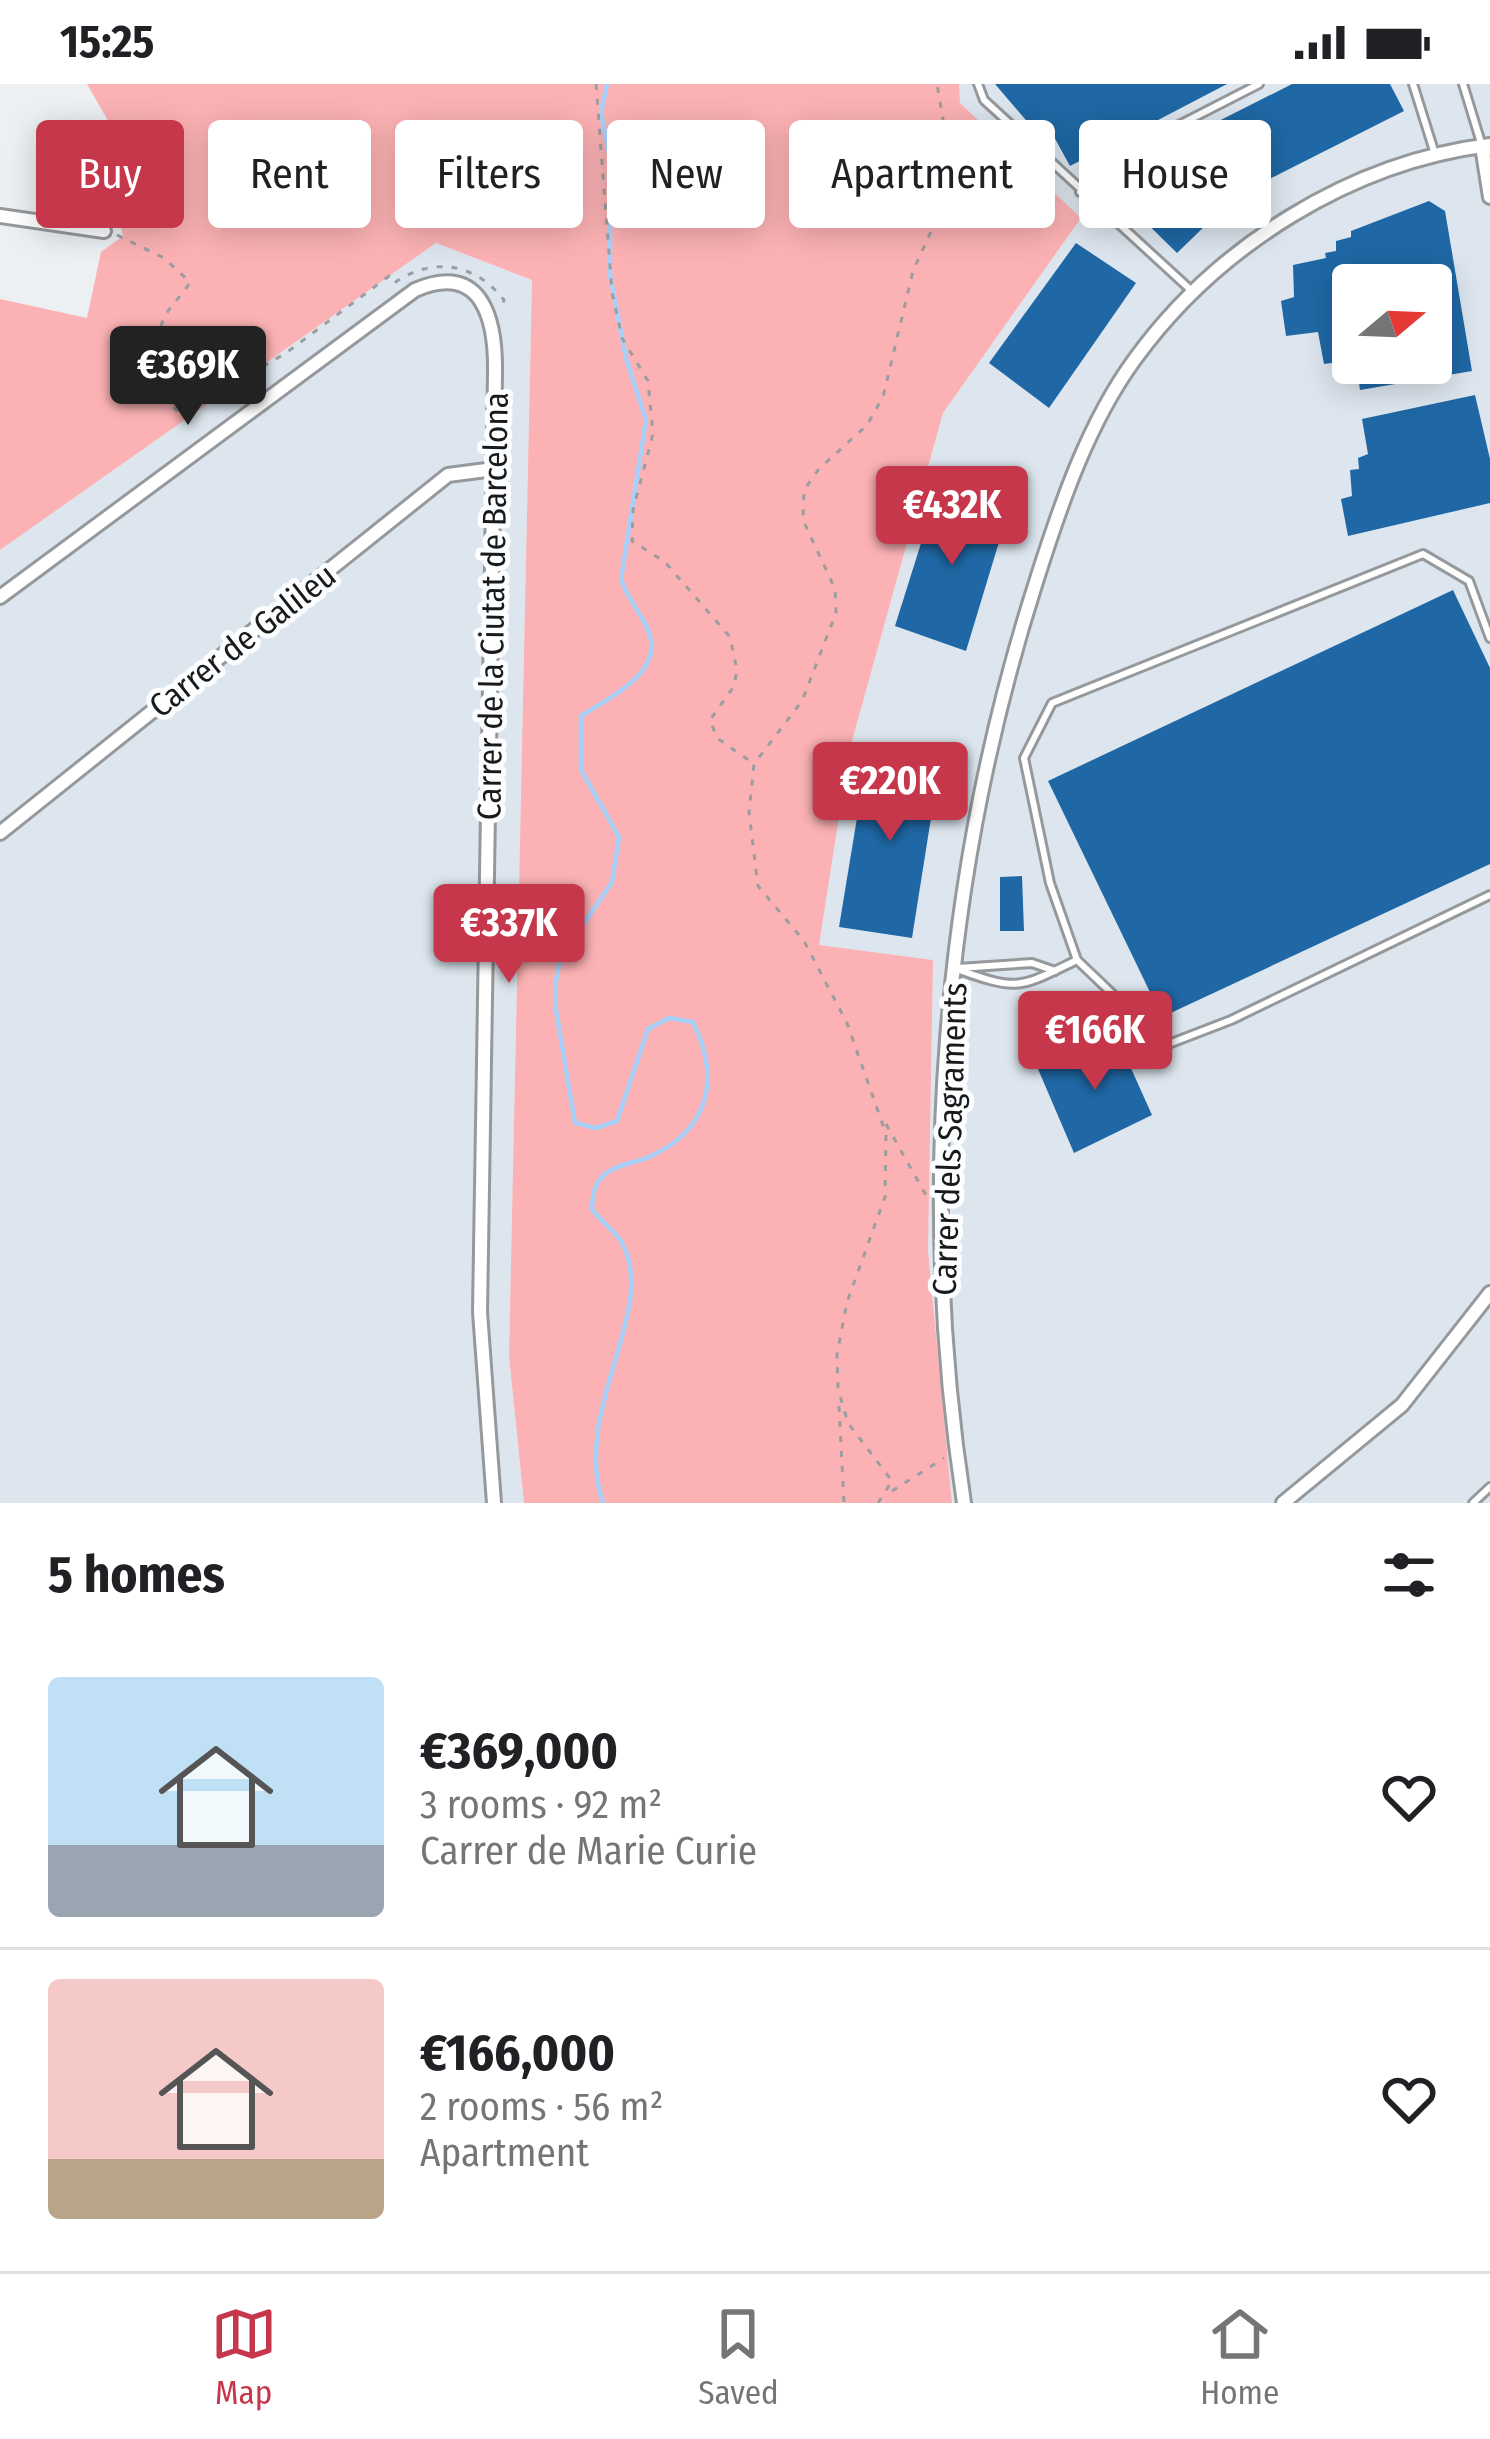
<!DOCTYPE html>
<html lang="en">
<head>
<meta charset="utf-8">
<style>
	:root { --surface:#fff; --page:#f6f6f6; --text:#202124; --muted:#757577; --line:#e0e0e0; --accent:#c7374c }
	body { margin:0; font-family:"Fira Sans Condensed",sans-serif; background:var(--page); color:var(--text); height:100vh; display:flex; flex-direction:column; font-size:45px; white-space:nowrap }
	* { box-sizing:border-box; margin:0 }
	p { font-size:39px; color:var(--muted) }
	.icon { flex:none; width:66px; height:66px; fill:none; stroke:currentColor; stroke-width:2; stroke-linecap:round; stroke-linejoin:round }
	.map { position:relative; height:1419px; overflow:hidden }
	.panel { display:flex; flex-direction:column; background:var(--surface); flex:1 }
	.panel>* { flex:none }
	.guide { position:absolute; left:36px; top:36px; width:1419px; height:108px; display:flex; gap:24px }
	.needle { width:78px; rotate:71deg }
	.buttons { position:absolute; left:1332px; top:180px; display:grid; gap:24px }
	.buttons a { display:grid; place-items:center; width:120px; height:120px; border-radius:12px; background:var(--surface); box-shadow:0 6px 30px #0003; font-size:60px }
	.price { position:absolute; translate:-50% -102px; padding:0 27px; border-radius:12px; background:var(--accent); color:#fff; font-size:39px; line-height:78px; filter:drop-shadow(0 3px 6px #0008) }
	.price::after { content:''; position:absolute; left:50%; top:72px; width:36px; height:27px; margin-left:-18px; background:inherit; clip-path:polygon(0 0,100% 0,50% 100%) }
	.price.on { background:#222; color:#fff }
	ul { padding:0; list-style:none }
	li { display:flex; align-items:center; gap:36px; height:300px; padding:0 48px }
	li+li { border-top:3px solid var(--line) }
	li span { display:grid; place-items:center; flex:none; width:336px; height:240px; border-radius:12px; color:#555 }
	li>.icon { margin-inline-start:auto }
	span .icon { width:144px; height:144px; fill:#fffc; stroke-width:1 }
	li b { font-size:51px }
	h2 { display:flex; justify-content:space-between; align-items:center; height:144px; padding:0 48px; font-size:51px }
	.tag { padding:0 42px; border-radius:12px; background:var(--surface); box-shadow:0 6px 30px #0003; font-size:42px; line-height:108px }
	.tag.on { background:var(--accent); color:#fff }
	.status { display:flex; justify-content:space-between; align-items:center; height:84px; padding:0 60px; background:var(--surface); direction:ltr }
	.status svg { height:33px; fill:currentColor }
	.tab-bar { display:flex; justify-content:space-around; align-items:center; height:168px; border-top:3px solid var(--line); background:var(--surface); font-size:33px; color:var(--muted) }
	.tab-bar a { display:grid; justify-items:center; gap:6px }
	.tab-bar .on { color:var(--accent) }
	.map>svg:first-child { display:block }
	.built { fill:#dde6ef; fill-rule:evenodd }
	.green { fill:#fcb2b4 }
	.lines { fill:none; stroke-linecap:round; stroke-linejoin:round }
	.stream { stroke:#a8d1fa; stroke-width:4.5 }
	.building { fill:#1f68a5 }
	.service-casing { stroke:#96999c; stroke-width:12 }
	.minor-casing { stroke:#96999c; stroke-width:18 }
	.path { stroke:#9b9ea0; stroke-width:3; stroke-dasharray:6 9; stroke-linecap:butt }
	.service { stroke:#fff; stroke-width:6 }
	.minor { stroke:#fff; stroke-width:12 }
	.labels { text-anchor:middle; stroke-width:10; stroke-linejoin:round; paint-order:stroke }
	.street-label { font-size:33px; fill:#18191a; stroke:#fbfdff }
</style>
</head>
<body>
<div class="status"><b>15:25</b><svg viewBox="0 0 49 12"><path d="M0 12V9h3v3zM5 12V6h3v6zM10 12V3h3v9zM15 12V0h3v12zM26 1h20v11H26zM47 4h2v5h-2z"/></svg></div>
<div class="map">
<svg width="1490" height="1419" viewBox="0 0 1490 1419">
	<rect width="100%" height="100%" fill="#ecf0f3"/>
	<g class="built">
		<path d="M959 0H1490V1419H952L928 1166 933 876 818 862 849 668 943 329 1081 134 960 19ZM1353 201H1431V279H1353Z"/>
		<polygon points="436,159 532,196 509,1272 524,1419 0,1419 0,466"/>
	</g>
	<polygon class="green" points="87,0 959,0 960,19 1081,134 943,329 849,668 819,861 933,876 928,1167 952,1419 524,1419 509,1272 532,196 436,159 0,466 0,215 87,234 101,168 123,152 120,138 100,128 111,42"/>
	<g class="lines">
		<path class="stream" d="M603 1419C571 1325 659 1227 622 1159 616 1147 600 1137 592 1125 593 1110 593 1101 605 1090 617 1080 635 1079 649 1073 711 1045 720 994 693 938L669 934 648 945 617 1037 596 1044 575 1039 555 920 556 897 560 875 612 798 619 753 581 686V632C605 616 657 593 651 556 647 535 627 516 621 495L646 336 626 274 610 191V74L601 29 607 0"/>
	</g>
	<g class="building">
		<polygon points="995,0 1227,0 1070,82 1048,42 1036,48"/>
		<polygon points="1292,0 1390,0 1404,27 1236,112 1177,169 1123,116 1117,104 1128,83"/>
		<polygon points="1429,117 1445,127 1472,287 1360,306 1356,279 1431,279 1431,201 1353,201 1353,276 1324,280 1318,248 1286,252 1281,217 1294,213 1293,181 1326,174 1325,169 1336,167 1336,157 1351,153 1351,147"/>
		<polygon points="1076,159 1136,199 1049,324 989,279"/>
		<polygon points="1475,311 1490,375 1490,419 1348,452 1341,415 1352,412 1350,386 1359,385 1358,374 1368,370 1362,335"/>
		<polygon points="939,402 1009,425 966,567 895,542"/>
		<polygon points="1453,506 1490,584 1490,780 1162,933 1048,697"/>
		<polygon points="868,667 940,677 912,854 839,843"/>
		<polygon points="1022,792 1024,847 1000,847 1000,793"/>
		<polygon points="1116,951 1152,1031 1074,1069 1038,985"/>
	</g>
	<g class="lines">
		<defs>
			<g id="service">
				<polyline points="978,0 984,16 1193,208"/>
				<polyline points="1413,0 1435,70"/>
				<polyline points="1463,0 1482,62 1490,68"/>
				<polyline points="1080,108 1101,81 1259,0"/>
				<polyline points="1490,554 1469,497 1423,470 1052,619 1024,674 1050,799 1077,876 1166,961 1231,936 1490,811"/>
				<path d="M954 884C1019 908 1019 904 1077 876"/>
				<polyline points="958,884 1032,879 1055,887"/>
				<polyline points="1473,1419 1490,1403"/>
			</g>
			<g id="minor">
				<polyline points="1482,62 1490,113"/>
				<polyline points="0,132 104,147"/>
				<path d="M0 513 415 206C484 176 496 239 495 290L480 1228 494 1419"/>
				<polyline points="0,749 448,391 494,385"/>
				<path d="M964 1419C917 1113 942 792 1036 498 1060 422 1088 339 1135 275 1217 162 1351 78 1490 61"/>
				<polyline points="1283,1419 1402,1321 1490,1209"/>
			</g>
		</defs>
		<use href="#service" class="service-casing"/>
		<use href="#minor" class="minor-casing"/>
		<g class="path">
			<polyline points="596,0 612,208 622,254 648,297 653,350 633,426 632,457 665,478 730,553 737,586 734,602 710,636 717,654 754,680"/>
			<path d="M117 151 164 174 190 198C182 213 168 222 162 239 153 262 159 317 181 330L286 269 389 192 394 199C433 172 475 179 504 216L500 226"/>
			<polyline points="886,1040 927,1113"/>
			<polyline points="839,1322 844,1419"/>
			<polyline points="892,1407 944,1374"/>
			<polyline points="878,1419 892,1397 848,1339 838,1305 837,1271 847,1218 885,1113 886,1050 847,939 804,857 758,802 749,729 754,680 802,617 836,529 835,505 803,436 804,406 819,385 867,341 883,313 913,187 949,108 951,83 937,0"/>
		</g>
		<use href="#service" class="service"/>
		<use href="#minor" class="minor"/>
	</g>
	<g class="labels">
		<g class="street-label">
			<text transform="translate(492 522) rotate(-89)" y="12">Carrer de la Ciutat de Barcelona</text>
			<text transform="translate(242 556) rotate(-38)" y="12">Carrer de Galileu</text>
			<text transform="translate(949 1055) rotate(-88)" y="12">Carrer dels Sagraments</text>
		</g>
	</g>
</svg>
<div class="buttons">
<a><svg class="needle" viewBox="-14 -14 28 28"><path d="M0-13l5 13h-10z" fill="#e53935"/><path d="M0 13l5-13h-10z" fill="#757577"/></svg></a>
</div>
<b class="price on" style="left:188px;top:344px">€369K</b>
<b class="price" style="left:952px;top:484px">€432K</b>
<b class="price" style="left:890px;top:760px">€220K</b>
<b class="price" style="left:509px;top:902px">€337K</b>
<b class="price" style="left:1095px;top:1009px">€166K</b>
<div class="guide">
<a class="tag on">Buy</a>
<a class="tag">Rent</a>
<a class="tag">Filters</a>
<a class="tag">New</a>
<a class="tag">Apartment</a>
<a class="tag">House</a>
</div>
</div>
<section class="panel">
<h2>5 homes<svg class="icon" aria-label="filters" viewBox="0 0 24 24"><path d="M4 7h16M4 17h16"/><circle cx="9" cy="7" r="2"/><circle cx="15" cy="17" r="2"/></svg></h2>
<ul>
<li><span style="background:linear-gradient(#bfe0f5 70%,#9aa5b1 0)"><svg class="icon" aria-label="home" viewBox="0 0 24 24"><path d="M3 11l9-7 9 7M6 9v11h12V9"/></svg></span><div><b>€369,000</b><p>3 rooms · 92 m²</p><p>Carrer de Marie Curie</p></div><svg class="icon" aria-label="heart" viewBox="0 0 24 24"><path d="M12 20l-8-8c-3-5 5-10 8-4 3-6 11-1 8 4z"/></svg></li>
<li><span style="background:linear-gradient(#f6c9c9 75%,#b9a48a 0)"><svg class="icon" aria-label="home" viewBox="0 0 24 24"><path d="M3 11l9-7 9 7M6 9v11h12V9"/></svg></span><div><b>€166,000</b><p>2 rooms · 56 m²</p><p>Apartment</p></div><svg class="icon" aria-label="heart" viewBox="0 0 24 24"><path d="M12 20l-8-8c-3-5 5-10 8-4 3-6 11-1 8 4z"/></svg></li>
</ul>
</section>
<nav class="tab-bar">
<a class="on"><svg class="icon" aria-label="map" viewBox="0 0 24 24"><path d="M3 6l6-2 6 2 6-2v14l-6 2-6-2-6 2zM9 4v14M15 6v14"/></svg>Map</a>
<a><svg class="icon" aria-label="saved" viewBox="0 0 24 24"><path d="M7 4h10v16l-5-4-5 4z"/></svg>Saved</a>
<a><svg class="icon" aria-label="home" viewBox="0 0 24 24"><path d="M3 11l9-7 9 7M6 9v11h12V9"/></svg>Home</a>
</nav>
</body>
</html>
